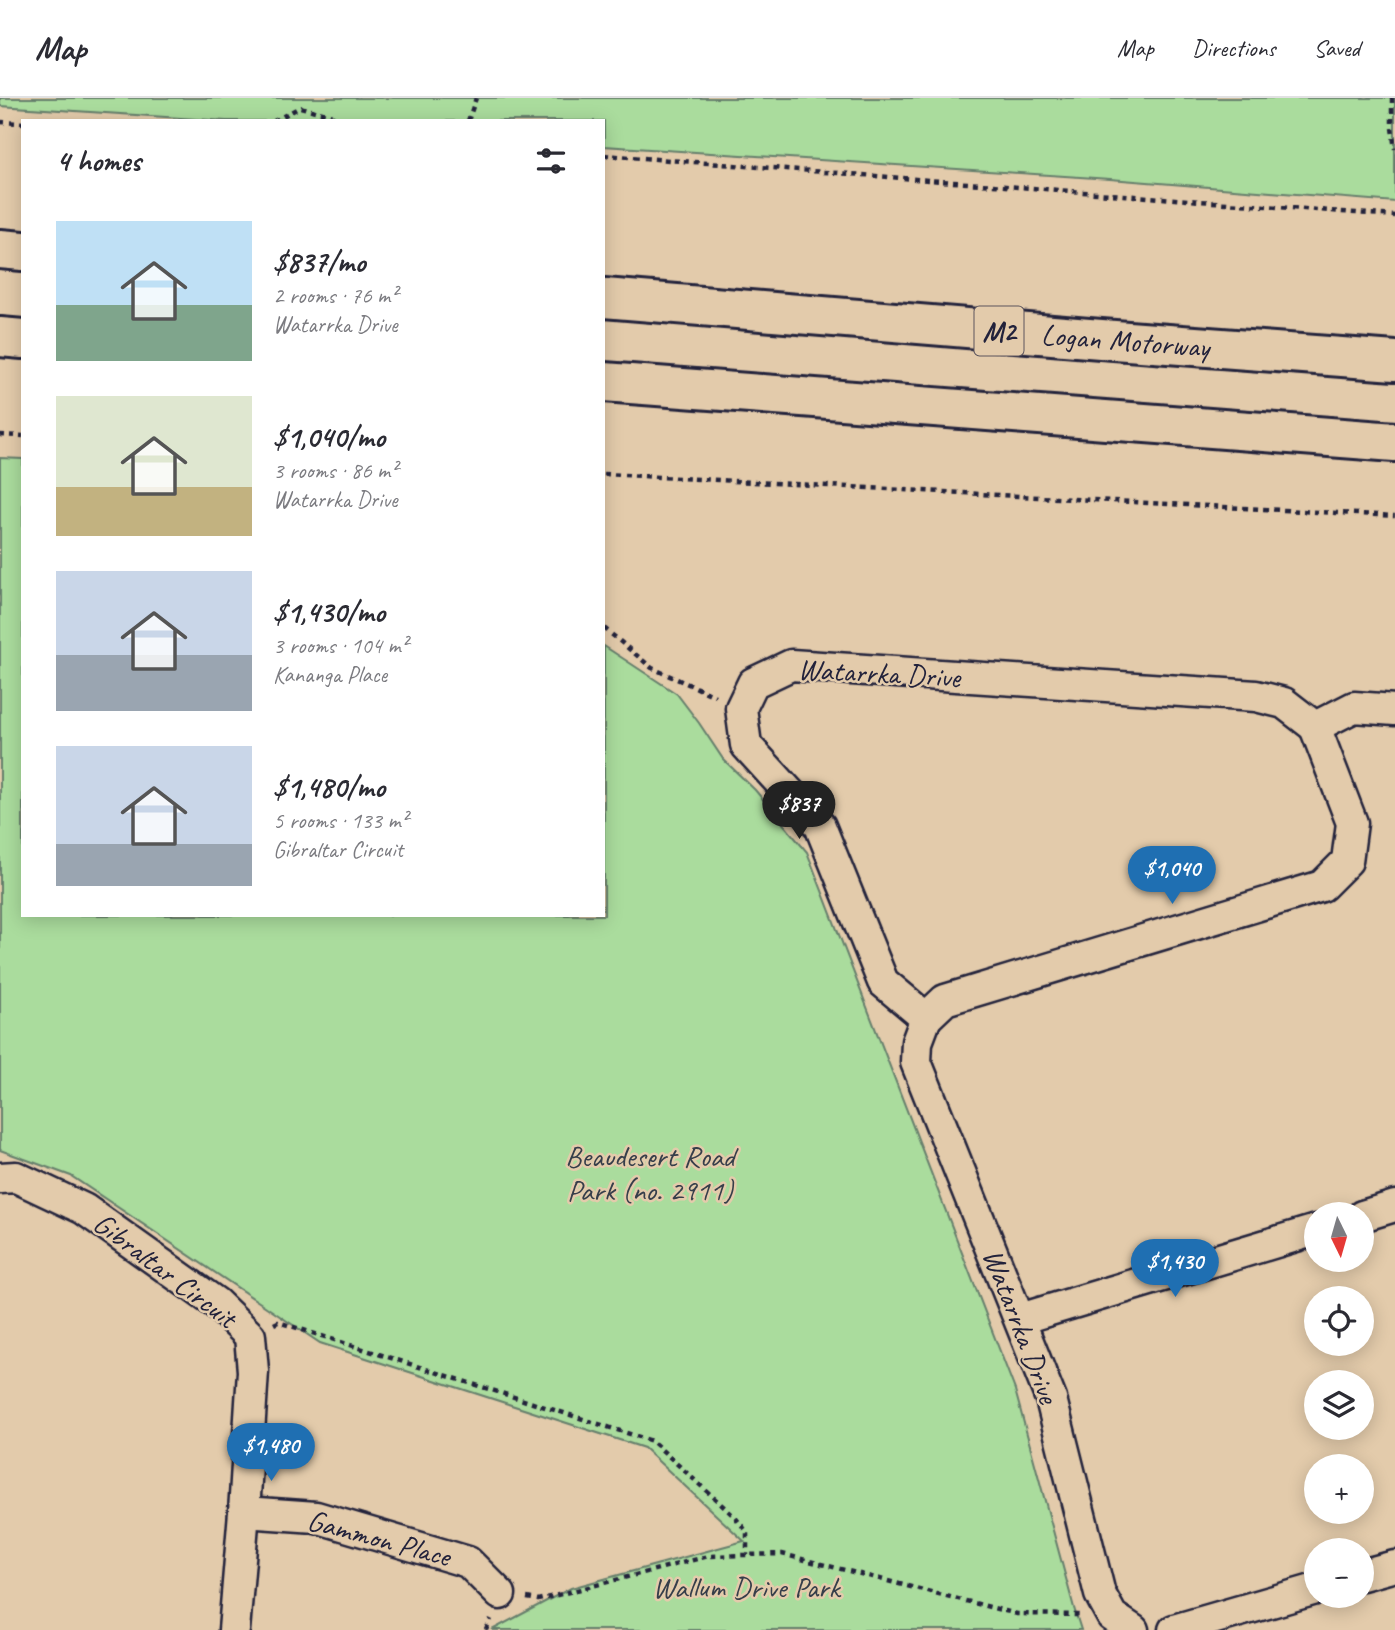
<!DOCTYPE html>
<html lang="en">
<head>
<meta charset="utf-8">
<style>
	:root { --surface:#fff; --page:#f7f7f7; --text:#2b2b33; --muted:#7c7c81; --line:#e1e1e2; --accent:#1f6fb2 }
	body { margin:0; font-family:Caveat,sans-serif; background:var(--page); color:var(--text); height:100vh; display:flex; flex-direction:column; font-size:26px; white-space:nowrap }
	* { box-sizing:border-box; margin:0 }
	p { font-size:23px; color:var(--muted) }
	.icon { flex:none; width:38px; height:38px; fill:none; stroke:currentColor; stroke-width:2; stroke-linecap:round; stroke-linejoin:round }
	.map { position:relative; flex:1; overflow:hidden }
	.details { position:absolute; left:21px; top:21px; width:584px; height:798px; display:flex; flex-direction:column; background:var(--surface); border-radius:0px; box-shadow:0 4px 18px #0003 }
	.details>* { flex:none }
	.needle { width:46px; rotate:175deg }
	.tools { position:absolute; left:1304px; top:1104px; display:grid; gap:14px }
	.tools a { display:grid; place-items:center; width:70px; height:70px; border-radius:50%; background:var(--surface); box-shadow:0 4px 18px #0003; font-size:35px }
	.price { position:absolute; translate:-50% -60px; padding:0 16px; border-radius:24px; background:var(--accent); color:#fff; font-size:23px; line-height:46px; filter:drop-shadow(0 2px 4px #0008) }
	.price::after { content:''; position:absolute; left:50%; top:42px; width:21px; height:16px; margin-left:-10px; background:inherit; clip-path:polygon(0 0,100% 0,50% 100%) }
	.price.selected { background:#222; color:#fff }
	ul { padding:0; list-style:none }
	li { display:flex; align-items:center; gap:21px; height:175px; padding:0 35px }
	li span { display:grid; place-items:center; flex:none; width:196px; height:140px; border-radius:0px; color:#555 }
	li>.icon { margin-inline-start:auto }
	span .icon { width:84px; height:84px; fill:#fffc; stroke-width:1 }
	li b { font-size:30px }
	h2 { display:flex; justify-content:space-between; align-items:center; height:84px; padding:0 35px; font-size:30px }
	header { display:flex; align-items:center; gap:42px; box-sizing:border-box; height:98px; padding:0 35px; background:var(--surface); border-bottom:2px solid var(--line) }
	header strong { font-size:33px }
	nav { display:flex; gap:38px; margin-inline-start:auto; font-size:24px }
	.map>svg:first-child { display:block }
	.green { fill:#aadc9d; stroke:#667f6c; stroke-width:2 }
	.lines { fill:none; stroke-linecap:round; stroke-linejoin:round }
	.minor-casing { stroke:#22223b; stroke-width:35 }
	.highway-casing { stroke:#22223b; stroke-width:44 }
	.path { stroke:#22223b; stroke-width:4.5; stroke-dasharray:5 5; stroke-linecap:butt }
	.minor { stroke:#e3cbab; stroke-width:30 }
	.highway { stroke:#e3cbab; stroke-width:38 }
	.labels { text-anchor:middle; stroke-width:5; stroke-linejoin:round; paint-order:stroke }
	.shield { fill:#e3cbab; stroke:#5c555d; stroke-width:2 }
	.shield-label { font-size:28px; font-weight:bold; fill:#22223b }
	.street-label { font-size:30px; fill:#22223b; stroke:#e3cbab }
	.park-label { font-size:30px; fill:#363e4a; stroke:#e3cbab }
</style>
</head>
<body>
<header>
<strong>Map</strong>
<nav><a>Map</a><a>Directions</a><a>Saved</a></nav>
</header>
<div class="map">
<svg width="1395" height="1532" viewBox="0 0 1395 1532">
	<rect width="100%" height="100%" fill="#e3cbab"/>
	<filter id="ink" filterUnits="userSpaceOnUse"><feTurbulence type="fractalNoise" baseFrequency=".0143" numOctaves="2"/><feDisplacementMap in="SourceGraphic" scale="14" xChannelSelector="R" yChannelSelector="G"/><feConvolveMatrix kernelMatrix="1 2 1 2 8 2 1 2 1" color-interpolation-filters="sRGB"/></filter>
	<g filter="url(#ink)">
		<g class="green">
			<polygon points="0,0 1395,0 1395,104 1110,81 604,48 604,23 226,23 0,8"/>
			<polygon points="0,360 23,361 23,817 604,817 604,548 677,596 699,625 723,661 755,692 807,754 1015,1292 1074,1510 1081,1532 492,1532 571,1490 744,1443 644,1350 320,1245 71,1078 0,1052"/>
		</g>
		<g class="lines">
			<defs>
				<g id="minor">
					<polyline points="926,920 945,902 1322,788 1347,763 1352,725 1315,629"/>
					<polyline points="0,1080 16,1079 84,1111 216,1205 250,1238 253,1273 244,1414 234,1532"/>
					<polyline points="1362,1118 1395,1108"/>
					<polyline points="1020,1221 1316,1132"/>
					<polyline points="244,1414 316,1419 468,1464 500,1496"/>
					<polyline points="1362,1477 1395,1468"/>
					<polyline points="1133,1532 1112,1518 1100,1496 1051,1301 916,964 917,944 926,920 883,884 820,728 746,647 741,610 753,585 791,567 1256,598 1284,605 1315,629 1354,609 1395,612"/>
					<polyline points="1174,1532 1316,1491"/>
				</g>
				<g id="highway">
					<polyline points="0,151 23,153"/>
					<path id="s1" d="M604 200 1101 241 1395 263"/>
					<polyline points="0,239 23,241"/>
					<polyline points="604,284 1395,344"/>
				</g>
			</defs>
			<use href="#minor" class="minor-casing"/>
			<use href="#highway" class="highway-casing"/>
			<g class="path">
				<polyline points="1392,0 1392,30 1395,51"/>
				<polyline points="274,23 300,9 330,17 338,23"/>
				<polyline points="468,23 476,0"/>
				<polyline points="0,24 23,25"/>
				<polyline points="604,57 1395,118"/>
				<polyline points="0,337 23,338"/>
				<polyline points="604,376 1395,418"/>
				<polyline points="604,530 652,570 715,598"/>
				<polyline points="274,1226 278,1224 652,1343 735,1419 747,1434 747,1457"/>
				<polyline points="527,1500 538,1502 709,1458 782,1456 1017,1516 1079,1517"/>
				<polyline points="486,1532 491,1521"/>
			</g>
			<use href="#minor" class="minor"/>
			<use href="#highway" class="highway"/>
		</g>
	</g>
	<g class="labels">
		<rect class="shield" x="974.5" y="208.5" width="49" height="49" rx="5"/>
		<g class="shield-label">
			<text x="999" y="243">M2</text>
		</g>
		<g class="street-label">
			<text dy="10" stroke="none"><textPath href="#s1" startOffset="523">Logan Motorway</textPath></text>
			<text transform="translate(879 575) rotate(3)" y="10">Watarrka Drive</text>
			<text transform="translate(165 1172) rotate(37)" y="10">Gibraltar Circuit</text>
			<text transform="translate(1021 1228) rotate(69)" y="10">Watarrka Drive</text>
			<text transform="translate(379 1440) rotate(15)" y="10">Gammon Place</text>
		</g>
		<g class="park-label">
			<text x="650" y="1068">Beaudesert Road<tspan x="650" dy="34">Park (no. 2911)</tspan></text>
			<text x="746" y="1499">Wallum Drive Park</text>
		</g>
	</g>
</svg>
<div class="tools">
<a><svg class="needle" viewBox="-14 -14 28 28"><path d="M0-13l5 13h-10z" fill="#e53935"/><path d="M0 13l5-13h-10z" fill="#7c7c81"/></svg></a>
<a><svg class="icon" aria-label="locate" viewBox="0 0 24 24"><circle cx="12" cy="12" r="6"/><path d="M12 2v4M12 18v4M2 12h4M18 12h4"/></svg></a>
<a><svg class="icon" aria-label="layers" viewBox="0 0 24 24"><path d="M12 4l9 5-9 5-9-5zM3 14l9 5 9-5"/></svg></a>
<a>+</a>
<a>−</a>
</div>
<b class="price selected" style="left:799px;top:743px">$837</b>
<b class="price" style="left:1172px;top:808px">$1,040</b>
<b class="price" style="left:1175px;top:1201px">$1,430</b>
<b class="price" style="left:271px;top:1385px">$1,480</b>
<section class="details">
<h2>4 homes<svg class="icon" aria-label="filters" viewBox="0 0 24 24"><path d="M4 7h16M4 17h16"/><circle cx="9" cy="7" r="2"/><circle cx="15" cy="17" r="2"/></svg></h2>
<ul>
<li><span style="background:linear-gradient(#bfe0f5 60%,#7fa58c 0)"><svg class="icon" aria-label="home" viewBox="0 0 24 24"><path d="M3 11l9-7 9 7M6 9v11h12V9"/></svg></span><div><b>$837/mo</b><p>2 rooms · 76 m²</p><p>Watarrka Drive</p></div></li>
<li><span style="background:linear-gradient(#dfe7d0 65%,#c2b280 0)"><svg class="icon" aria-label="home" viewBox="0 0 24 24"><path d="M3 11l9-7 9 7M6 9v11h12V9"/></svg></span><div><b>$1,040/mo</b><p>3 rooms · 86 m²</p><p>Watarrka Drive</p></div></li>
<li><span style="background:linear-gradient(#c9d6e8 60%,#9aa5b1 0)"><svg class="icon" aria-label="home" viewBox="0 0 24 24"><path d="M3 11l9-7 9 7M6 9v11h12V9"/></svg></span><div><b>$1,430/mo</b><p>3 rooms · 104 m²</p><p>Kananga Place</p></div></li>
<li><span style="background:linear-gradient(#c9d6e8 70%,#9aa5b1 0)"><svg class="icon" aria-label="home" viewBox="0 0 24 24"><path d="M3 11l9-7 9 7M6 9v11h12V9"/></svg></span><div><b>$1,480/mo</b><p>5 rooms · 133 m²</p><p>Gibraltar Circuit</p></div></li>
</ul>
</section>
</div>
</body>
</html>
